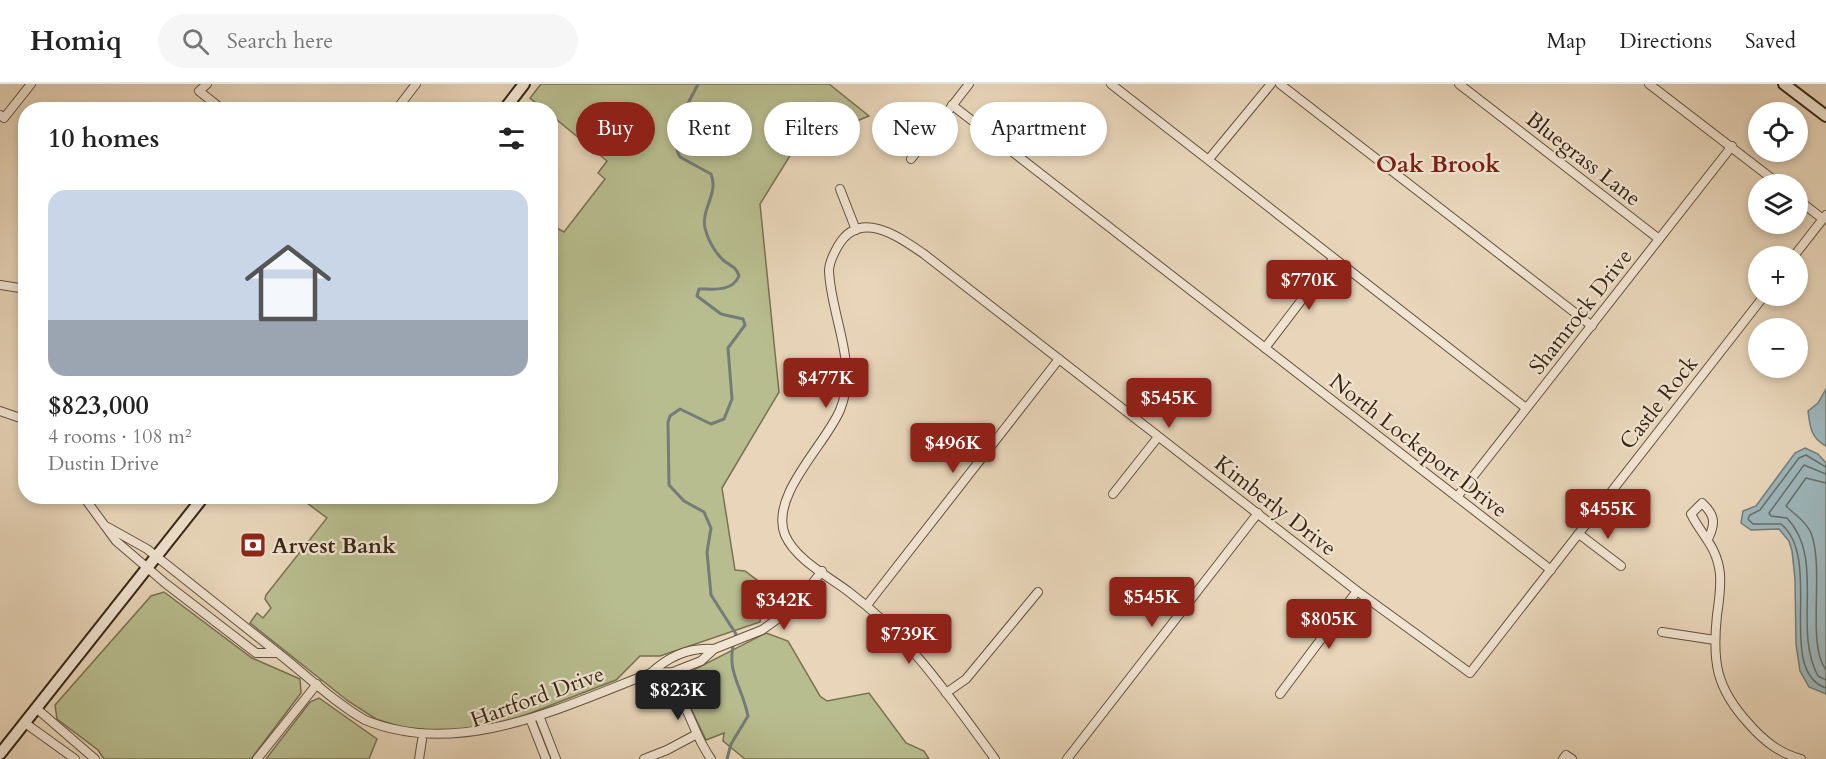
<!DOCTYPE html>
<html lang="en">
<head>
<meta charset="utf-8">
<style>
	:root { --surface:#fff; --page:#f6f6f6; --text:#222; --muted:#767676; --line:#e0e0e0; --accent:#8f2418 }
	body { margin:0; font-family:Cardo,serif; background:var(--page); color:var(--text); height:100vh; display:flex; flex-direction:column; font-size:22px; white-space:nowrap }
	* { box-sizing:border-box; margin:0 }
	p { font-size:20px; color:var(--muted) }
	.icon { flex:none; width:33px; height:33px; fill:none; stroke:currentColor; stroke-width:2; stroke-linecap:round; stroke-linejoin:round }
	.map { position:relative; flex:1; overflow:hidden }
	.sheet { position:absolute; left:18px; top:18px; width:540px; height:402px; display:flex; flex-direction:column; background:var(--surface); border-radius:24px; box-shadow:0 3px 9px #0003 }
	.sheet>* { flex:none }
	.hud { position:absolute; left:576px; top:18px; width:570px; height:54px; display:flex; gap:12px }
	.fabs { position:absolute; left:1748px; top:18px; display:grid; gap:12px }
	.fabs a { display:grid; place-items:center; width:60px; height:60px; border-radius:50%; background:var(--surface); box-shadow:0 3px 9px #0003; font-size:30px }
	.price { position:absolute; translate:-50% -51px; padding:0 14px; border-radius:6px; background:var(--accent); color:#fff; font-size:20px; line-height:39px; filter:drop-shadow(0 2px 3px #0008) }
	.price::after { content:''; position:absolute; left:50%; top:36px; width:18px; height:14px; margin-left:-9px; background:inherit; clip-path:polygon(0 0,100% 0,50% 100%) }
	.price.active { background:#222; color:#fff }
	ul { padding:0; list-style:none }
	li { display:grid; align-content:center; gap:12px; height:318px; padding:0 30px }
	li+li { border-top:2px solid var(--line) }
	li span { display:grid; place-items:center; height:186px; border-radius:18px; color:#555 }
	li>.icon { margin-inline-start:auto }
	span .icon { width:108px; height:108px; fill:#fffc; stroke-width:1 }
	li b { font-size:26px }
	h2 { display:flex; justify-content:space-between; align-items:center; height:72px; padding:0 30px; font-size:26px }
	.pill { padding:0 21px; border-radius:27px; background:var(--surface); box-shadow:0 3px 9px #0003; font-size:21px; line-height:54px }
	.pill.active { background:var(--accent); color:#fff }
	header { display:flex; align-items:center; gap:36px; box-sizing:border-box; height:84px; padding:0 30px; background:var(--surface); border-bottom:2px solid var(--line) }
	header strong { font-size:28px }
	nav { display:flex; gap:33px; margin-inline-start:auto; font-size:21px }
	.search { width:420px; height:54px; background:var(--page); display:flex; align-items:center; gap:15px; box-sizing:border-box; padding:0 21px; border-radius:33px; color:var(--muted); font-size:22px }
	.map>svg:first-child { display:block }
	.green { fill:#b8bd8f; stroke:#777251; stroke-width:1.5 }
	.water { fill:#9db6bb; stroke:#747c78; stroke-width:1.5 }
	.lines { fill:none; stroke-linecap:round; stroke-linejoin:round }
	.shore { stroke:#6a6e67; stroke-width:1.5 }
	.stream { stroke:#747c78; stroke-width:3 }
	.street-casing { stroke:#63523d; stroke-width:10 }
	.secondary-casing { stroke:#362613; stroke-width:14 }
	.street { stroke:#f1e4d2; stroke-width:8 }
	.secondary { stroke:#f1e4d2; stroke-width:10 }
	.labels { text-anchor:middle; stroke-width:4.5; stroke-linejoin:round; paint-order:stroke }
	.street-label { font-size:22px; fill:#362613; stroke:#f1e4d2 }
	.poi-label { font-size:22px; font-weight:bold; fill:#362613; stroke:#f1e4d2; text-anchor:start }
	.neighbourhood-label { font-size:24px; font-weight:bold; fill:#7a1f14; stroke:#f1e4d2 }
</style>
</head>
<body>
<header>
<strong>Homiq</strong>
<div class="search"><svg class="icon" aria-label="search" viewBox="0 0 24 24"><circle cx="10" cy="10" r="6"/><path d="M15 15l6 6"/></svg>Search here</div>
<nav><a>Map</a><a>Directions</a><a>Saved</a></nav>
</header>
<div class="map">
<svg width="1826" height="675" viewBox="0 0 1826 675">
	<rect width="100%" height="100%" fill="#e9d6ba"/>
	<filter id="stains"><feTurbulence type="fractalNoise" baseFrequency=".00333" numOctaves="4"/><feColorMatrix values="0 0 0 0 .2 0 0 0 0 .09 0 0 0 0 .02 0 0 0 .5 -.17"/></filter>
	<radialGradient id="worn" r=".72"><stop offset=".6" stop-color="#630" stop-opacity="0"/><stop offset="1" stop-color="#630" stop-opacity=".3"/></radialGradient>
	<g class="green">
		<polygon points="541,0 829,0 869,32 796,62 760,120 779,308 722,404 735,486 745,487 765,502 760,538 660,572 640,572 616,596 484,647 434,653 376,635 348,617 250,539 257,529 263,534 271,524 265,515 266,511 327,434 299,413 550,412 551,144 553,142 564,148 605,95 598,89 607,77 551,31 550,26 544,25 530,14"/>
		<polygon points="164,508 252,574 300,595 301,609 251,675 104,675 98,666 57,635 55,621 151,512"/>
		<polygon points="766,549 788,557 820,612 827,617 869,609 906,659 924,667 929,675 745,675 723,657 724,649 706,656 683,608 675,598 676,595"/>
		<polygon points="319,614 377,655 369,675 266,675 310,618"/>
	</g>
	<g class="water">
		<path d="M1826 305V362C1811 354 1810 343 1808 327L1818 319Z"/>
		<polygon points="1805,364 1818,370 1826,379 1826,610 1809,603 1800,587 1796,560 1795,495 1792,467 1789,457 1779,445 1751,446 1741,439 1743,427 1756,422 1795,369"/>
	</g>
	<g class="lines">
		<g class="shore">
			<path d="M1826 383 1806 371 1799 374 1760 426 1750 431 1748 435 1753 440H1781C1824 475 1775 587 1826 604"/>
			<path d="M1826 390 1804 381 1769 429 1771 432 1787 434C1826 475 1792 544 1818 592L1826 596"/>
			<path d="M1826 399 1806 394 1786 422C1794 430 1806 437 1811 449 1825 485 1806 560 1826 586"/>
		</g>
		<path class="stream" d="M698 0C688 21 667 50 680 73L711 90C719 110 701 124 705 144 708 156 714 167 723 176 730 182 736 182 739 192 732 208 714 205 699 205L697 212 721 230 743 235 745 241 728 264 732 315 724 335 711 340 680 325 670 332 668 338 669 401 684 417 704 428 711 444 707 468 711 511 736 550C724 588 741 598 748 632L731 660 727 675"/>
		<defs>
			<g id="street">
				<polyline points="207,0 199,7 223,26"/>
				<polyline points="1111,0 1526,324"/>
				<polyline points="1280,0 1592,242"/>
				<polyline points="1459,0 1659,155"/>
				<polyline points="1649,0 1779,100"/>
				<polyline points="952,21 1551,486"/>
				<polyline points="396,26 416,0"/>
				<polyline points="0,31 4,34 31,0"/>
				<polyline points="911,75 969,0"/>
				<polyline points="1209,75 1271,0"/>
				<polyline points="840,105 856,146"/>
				<polyline points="1797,115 1823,135"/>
				<polyline points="1794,172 1826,131"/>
				<polyline points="0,201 26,205"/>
				<polyline points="1265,264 1333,175"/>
				<polyline points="0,327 26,336"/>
				<polyline points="1113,410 1158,353"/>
				<polyline points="83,412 116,457 165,499 256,569 278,569 147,465 104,441"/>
				<polyline points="1457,413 1732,62"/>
				<polyline points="1579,450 1621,482"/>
				<path d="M1709 453C1716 438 1714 430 1702 419L1691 430C1702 452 1717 462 1720 490 1721 504 1719 518 1717 531 1712 578 1716 604 1749 640 1764 657 1779 669 1801 675"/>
				<polyline points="867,521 1059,275"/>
				<polyline points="1662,548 1715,556"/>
				<path d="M278 569C306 591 334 618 365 636 459 675 562 623 651 589L673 588 701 577 714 565 762 546 793 524 822 487"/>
				<path d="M651 589C669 572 689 563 714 565"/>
				<path d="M653 590C692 613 687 641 711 675"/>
				<polyline points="946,609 966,595 1038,508"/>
				<polyline points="1280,610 1357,507"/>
				<polyline points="36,624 95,675"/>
				<polyline points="540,634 556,675"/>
				<polyline points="531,637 546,675"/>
				<polyline points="25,639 75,675"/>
				<polyline points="257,675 317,600"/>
				<polyline points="419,675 422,656"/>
				<polyline points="644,675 667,666 697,650"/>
				<path d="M995 675C951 615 910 553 849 508 828 492 796 476 785 451 769 412 826 360 840 326 859 281 831 233 829 187 829 179 834 169 838 162 860 124 899 153 924 170L1357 507 1470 589 1764 212"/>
				<polyline points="1067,675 1258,429"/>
				<polyline points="1563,675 1566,671 1572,675"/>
			</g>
			<g id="secondary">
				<polyline points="1784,0 1826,32"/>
				<polyline points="504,26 524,0"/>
				<polyline points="0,670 204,412"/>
			</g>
		</defs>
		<use href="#street" class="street-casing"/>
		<use href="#secondary" class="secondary-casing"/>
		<use href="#street" class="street"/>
		<use href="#secondary" class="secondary"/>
	</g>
	<defs>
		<symbol id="bank-square" viewBox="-11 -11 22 22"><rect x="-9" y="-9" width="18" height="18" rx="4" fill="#8f2418" stroke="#f1e4d2"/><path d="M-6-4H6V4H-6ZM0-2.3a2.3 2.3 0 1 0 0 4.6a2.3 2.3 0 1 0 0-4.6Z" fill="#fff"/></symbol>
	</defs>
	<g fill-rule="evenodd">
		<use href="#bank-square" x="238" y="446" width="30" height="30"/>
	</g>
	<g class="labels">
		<g class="street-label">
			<text transform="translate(1584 74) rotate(38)" y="8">Bluegrass Lane</text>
			<text transform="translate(1580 227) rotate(-52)" y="8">Shamrock Drive</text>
			<text transform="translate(1658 318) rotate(-52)" y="8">Castle Rock</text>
			<text transform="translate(1419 361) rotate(38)" y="8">North Lockeport Drive</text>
			<text transform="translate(1276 421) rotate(38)" y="8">Kimberly Drive</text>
			<text transform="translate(537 612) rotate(-20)" y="8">Hartford Drive</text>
		</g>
		<g class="poi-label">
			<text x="272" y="469">Arvest Bank</text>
		</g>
		<g class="neighbourhood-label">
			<text x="1438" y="88">Oak Brook</text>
		</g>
	</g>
	<rect width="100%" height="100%" filter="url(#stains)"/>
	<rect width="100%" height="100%" fill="url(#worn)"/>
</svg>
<div class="fabs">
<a><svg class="icon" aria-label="locate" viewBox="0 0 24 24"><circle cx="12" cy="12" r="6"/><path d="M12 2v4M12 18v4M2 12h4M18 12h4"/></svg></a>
<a><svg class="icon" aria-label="layers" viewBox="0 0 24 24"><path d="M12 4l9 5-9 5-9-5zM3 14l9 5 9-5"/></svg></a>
<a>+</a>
<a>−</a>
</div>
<b class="price" style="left:1309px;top:227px">$770K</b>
<b class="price" style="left:826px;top:325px">$477K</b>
<b class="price" style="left:1169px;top:345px">$545K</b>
<b class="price" style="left:953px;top:390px">$496K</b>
<b class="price" style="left:1608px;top:456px">$455K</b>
<b class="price" style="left:1152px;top:544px">$545K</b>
<b class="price" style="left:784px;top:547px">$342K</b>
<b class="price" style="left:1329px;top:566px">$805K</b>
<b class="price" style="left:909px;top:581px">$739K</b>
<b class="price active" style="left:678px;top:637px">$823K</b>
<div class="hud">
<a class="pill active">Buy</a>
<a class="pill">Rent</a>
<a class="pill">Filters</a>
<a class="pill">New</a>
<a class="pill">Apartment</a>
</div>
<section class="sheet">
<h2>10 homes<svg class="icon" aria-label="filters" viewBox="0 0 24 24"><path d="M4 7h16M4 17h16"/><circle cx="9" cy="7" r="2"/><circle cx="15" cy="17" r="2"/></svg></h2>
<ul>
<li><span style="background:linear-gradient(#c9d6e8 70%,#9aa5b1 0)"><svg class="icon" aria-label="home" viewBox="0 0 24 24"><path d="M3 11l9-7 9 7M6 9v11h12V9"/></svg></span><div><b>$823,000</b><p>4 rooms · 108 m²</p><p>Dustin Drive</p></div></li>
</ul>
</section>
</div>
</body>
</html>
